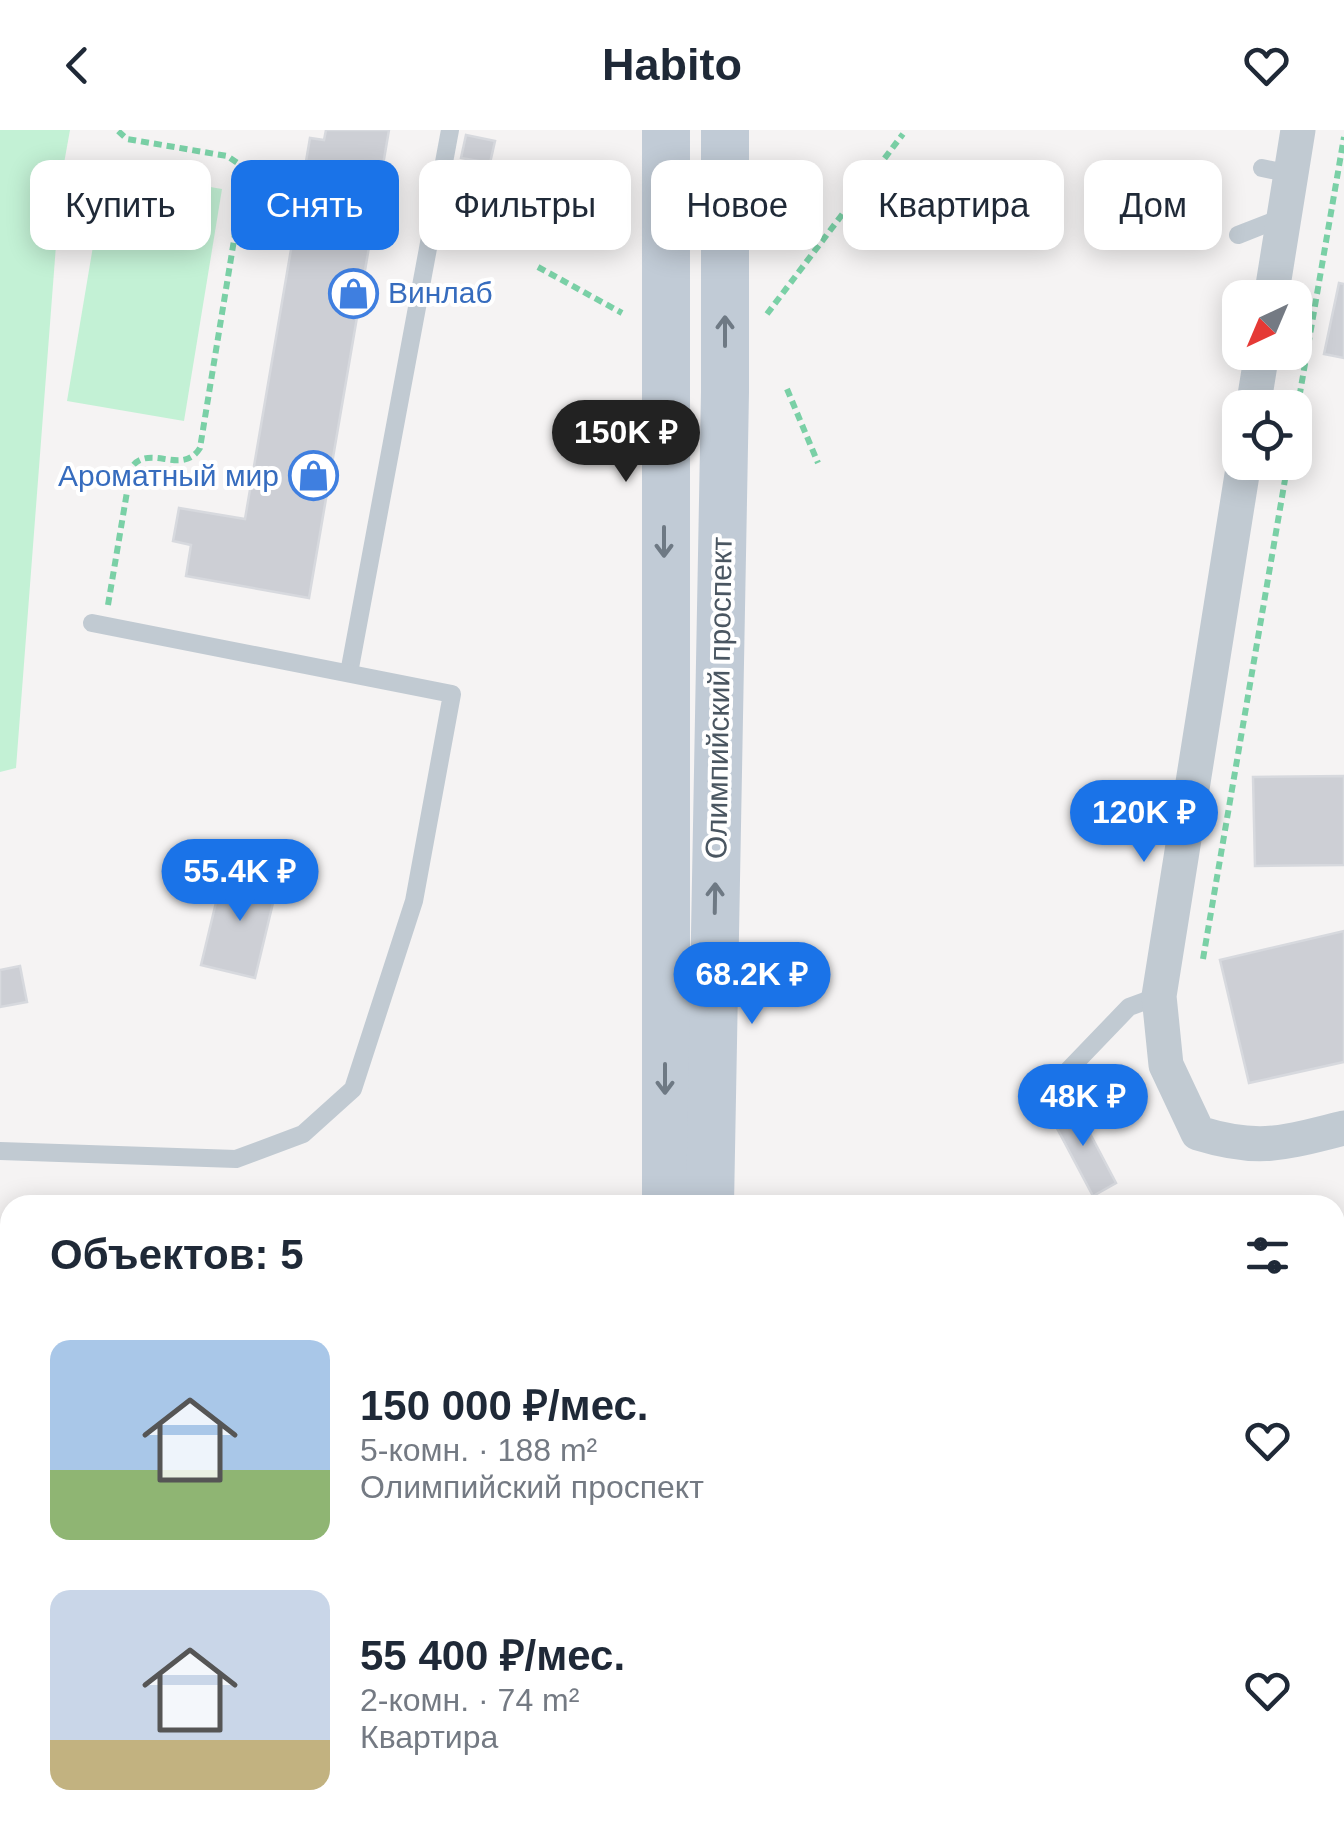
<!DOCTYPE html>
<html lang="ru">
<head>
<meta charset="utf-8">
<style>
	:root { --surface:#fff; --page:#f6f6f7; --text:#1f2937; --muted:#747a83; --accent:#1a73e8 }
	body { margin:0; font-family:Arial,sans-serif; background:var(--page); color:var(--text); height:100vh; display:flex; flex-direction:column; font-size:38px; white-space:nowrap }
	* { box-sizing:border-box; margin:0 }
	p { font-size:32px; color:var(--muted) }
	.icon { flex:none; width:55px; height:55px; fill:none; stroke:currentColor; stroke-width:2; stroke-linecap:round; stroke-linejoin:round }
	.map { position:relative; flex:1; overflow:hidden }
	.drawer { position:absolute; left:0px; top:1065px; width:1345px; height:642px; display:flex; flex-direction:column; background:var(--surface); border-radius:30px 30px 0 0; box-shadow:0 5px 25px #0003 }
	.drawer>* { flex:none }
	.top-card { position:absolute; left:30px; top:30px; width:1285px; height:90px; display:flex; gap:20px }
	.needle { width:65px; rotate:224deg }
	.fabs { position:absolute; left:1222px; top:150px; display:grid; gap:20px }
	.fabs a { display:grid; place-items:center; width:90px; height:90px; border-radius:20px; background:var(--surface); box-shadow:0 5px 25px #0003; font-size:50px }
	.price { position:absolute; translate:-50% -85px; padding:0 22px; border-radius:35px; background:var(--accent); color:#fff; font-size:32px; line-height:65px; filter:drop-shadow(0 2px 5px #0008) }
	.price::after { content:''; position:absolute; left:50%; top:60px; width:30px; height:22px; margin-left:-15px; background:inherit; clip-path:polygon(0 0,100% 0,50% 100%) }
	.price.current { background:#222; color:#fff }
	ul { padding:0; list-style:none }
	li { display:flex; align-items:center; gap:30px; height:250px; padding:0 50px }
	li span { display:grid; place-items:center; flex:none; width:280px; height:200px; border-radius:20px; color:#555 }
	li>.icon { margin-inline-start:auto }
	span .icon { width:120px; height:120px; fill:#fffc; stroke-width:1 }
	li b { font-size:42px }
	h2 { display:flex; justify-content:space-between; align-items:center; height:120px; padding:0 50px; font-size:42px }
	.pill { padding:0 35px; border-radius:20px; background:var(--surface); box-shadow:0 5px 25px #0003; font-size:35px; line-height:90px }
	.pill.current { background:var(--accent); color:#fff }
	header { display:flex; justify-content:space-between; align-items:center; height:130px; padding:0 50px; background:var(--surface); font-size:45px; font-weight:700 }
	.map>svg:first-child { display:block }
	.green { fill:#c3f1d5 }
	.building { fill:#cdcfd5; stroke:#d7d9de; stroke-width:2.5 }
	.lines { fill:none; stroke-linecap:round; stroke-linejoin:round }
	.path { stroke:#7ad0a6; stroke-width:6; stroke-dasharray:8 5; stroke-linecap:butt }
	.lane { stroke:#c1cad2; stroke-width:18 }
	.street { stroke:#c1cad2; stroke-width:35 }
	.secondary { stroke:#c1cbd6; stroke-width:48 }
	.rail { stroke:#b5b8bd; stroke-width:8 }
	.secondary-bridge { stroke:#c1cbd6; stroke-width:48 }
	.oneway { stroke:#6e7984 }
	.labels { text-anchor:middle; stroke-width:8; stroke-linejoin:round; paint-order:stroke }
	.shop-label { font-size:30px; fill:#366cbe; stroke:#fff; text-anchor:start }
	.street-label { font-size:30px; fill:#4a5661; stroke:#fff }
</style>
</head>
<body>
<header><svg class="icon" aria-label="back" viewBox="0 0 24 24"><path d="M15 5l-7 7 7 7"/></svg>Habito<svg class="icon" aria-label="heart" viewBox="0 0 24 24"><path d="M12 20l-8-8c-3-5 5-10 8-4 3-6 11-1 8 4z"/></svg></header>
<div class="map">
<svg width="1344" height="1707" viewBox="0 0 1344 1707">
	<rect width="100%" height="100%" fill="#f5f3f3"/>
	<g class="green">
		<polygon points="0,0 70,0 61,50 16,638 0,642"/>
		<polygon points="106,39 222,59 184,291 67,271"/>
	</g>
	<g class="building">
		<polygon points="326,0 389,0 309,468 186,446 191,415 173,411 179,378 245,389 310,8 324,10"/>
		<polygon points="466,5 495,11 490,33 461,28"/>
		<polygon points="1339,153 1344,154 1344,228 1324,224"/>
		<polygon points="1344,646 1344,735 1255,736 1253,647"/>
		<polygon points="224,739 278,752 255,848 201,835"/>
		<polygon points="1344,801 1344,932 1249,953 1220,830"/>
		<polygon points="20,836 27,872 0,877 0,840"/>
		<polygon points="1074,973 1116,1053 1093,1066 1050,985"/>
		<polygon points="1344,1223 1344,1277 1335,1279 1335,1226"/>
	</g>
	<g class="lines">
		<g class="path">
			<polyline points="538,137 622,183"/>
			<polyline points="767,184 903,4"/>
			<polyline points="787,259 818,333"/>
			<polyline points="1295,292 1344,7"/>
			<path d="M108 475 131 338C149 312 182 347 200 318L244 49 239 34 227 26 127 9 117 0"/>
			<polyline points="1203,829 1288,332"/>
		</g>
		<g class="lane">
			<polyline points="1262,38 1291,44"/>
			<polyline points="1238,105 1284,87"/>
			<polyline points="349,543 450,0"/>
			<polyline points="1054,955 1129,877 1159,866"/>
			<polyline points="0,1021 236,1029 303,1004 353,959 414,771 452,564 92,493"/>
			<polyline points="0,1277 10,1277"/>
		</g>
		<g class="street">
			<polyline points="1271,168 1298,0"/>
			<polyline points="1253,278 1262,222"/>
			<path d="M1244 332 1159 866 1166 935 1198 1003C1260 1022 1283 1013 1344 998"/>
		</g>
		<g class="secondary">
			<polyline points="666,1075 666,0"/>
			<polyline points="710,1075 725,262 725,0"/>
			<polyline points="711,1698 711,1707"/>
		</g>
		<g class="rail">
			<polyline points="1335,1392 1344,1390"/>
			<polyline points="1335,1419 1344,1417"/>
			<polyline points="1335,1474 1344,1472"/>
			<polyline points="1335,1507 1344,1506"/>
			<polyline points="1335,1535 1344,1533"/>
			<polyline points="1335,1561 1344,1559"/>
			<polyline points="0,1688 10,1686"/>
			<polyline points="58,1707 98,1698"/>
			<polyline points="188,1707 232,1698"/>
			<polyline points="406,1707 448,1698"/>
			<polyline points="539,1707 581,1698"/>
			<polyline points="655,1707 697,1698"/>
		</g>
		<polyline class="secondary-bridge" points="667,1698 667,1707"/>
	</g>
	<defs><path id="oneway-shaft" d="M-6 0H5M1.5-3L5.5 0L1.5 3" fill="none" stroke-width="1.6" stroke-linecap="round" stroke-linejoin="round" transform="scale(2.5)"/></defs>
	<g class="oneway">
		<use href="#oneway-shaft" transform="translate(725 201) rotate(-90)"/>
		<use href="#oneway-shaft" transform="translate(664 412) rotate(90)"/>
		<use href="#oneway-shaft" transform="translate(715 768) rotate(-89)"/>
		<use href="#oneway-shaft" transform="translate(665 949) rotate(90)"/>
	</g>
	<defs>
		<symbol id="shop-ring" viewBox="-11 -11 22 22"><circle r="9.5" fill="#fff" stroke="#3f7fe0" stroke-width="1.5"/><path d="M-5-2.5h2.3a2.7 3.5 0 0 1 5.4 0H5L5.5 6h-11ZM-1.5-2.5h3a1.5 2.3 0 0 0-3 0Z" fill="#3f7fe0"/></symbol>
	</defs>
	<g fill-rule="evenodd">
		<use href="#shop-ring" x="326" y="136" width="55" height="55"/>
		<use href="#shop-ring" x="286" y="318" width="55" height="55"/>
	</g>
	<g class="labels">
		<g class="shop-label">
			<text x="388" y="173">Винлаб</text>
			<text x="279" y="356" text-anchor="end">Ароматный мир</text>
		</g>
		<g class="street-label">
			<text transform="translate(719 568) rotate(-89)" y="10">Олимпийский проспект</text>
		</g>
	</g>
</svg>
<div class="fabs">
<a><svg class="needle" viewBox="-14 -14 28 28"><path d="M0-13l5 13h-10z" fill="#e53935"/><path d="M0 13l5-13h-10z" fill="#747a83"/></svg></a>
<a><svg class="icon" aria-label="locate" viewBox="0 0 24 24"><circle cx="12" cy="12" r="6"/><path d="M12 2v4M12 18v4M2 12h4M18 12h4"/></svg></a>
</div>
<b class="price current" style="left:626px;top:355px">150K ₽</b>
<b class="price" style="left:1144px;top:735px">120K ₽</b>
<b class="price" style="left:240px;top:794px">55.4K ₽</b>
<b class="price" style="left:752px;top:897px">68.2K ₽</b>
<b class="price" style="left:1083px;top:1019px">48K ₽</b>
<div class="top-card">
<a class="pill">Купить</a>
<a class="pill current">Снять</a>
<a class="pill">Фильтры</a>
<a class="pill">Новое</a>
<a class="pill">Квартира</a>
<a class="pill">Дом</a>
</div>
<section class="drawer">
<h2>Объектов: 5<svg class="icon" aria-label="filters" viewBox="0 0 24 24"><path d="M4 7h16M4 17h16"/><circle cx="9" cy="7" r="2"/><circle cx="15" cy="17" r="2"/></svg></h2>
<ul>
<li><span style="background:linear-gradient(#a9c7e8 65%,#8fb573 0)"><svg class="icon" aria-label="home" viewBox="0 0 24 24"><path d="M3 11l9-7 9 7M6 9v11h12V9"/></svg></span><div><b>150 000 ₽/мес.</b><p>5-комн. · 188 m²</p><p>Олимпийский проспект</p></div><svg class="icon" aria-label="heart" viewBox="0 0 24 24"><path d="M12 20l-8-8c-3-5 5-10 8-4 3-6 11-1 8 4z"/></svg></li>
<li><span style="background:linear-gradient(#c9d6e8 75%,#c2b280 0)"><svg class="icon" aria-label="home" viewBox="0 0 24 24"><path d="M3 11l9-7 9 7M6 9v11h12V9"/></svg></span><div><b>55 400 ₽/мес.</b><p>2-комн. · 74 m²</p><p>Квартира</p></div><svg class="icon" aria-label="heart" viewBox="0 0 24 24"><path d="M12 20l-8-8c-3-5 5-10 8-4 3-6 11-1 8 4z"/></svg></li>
</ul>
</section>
</div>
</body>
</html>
